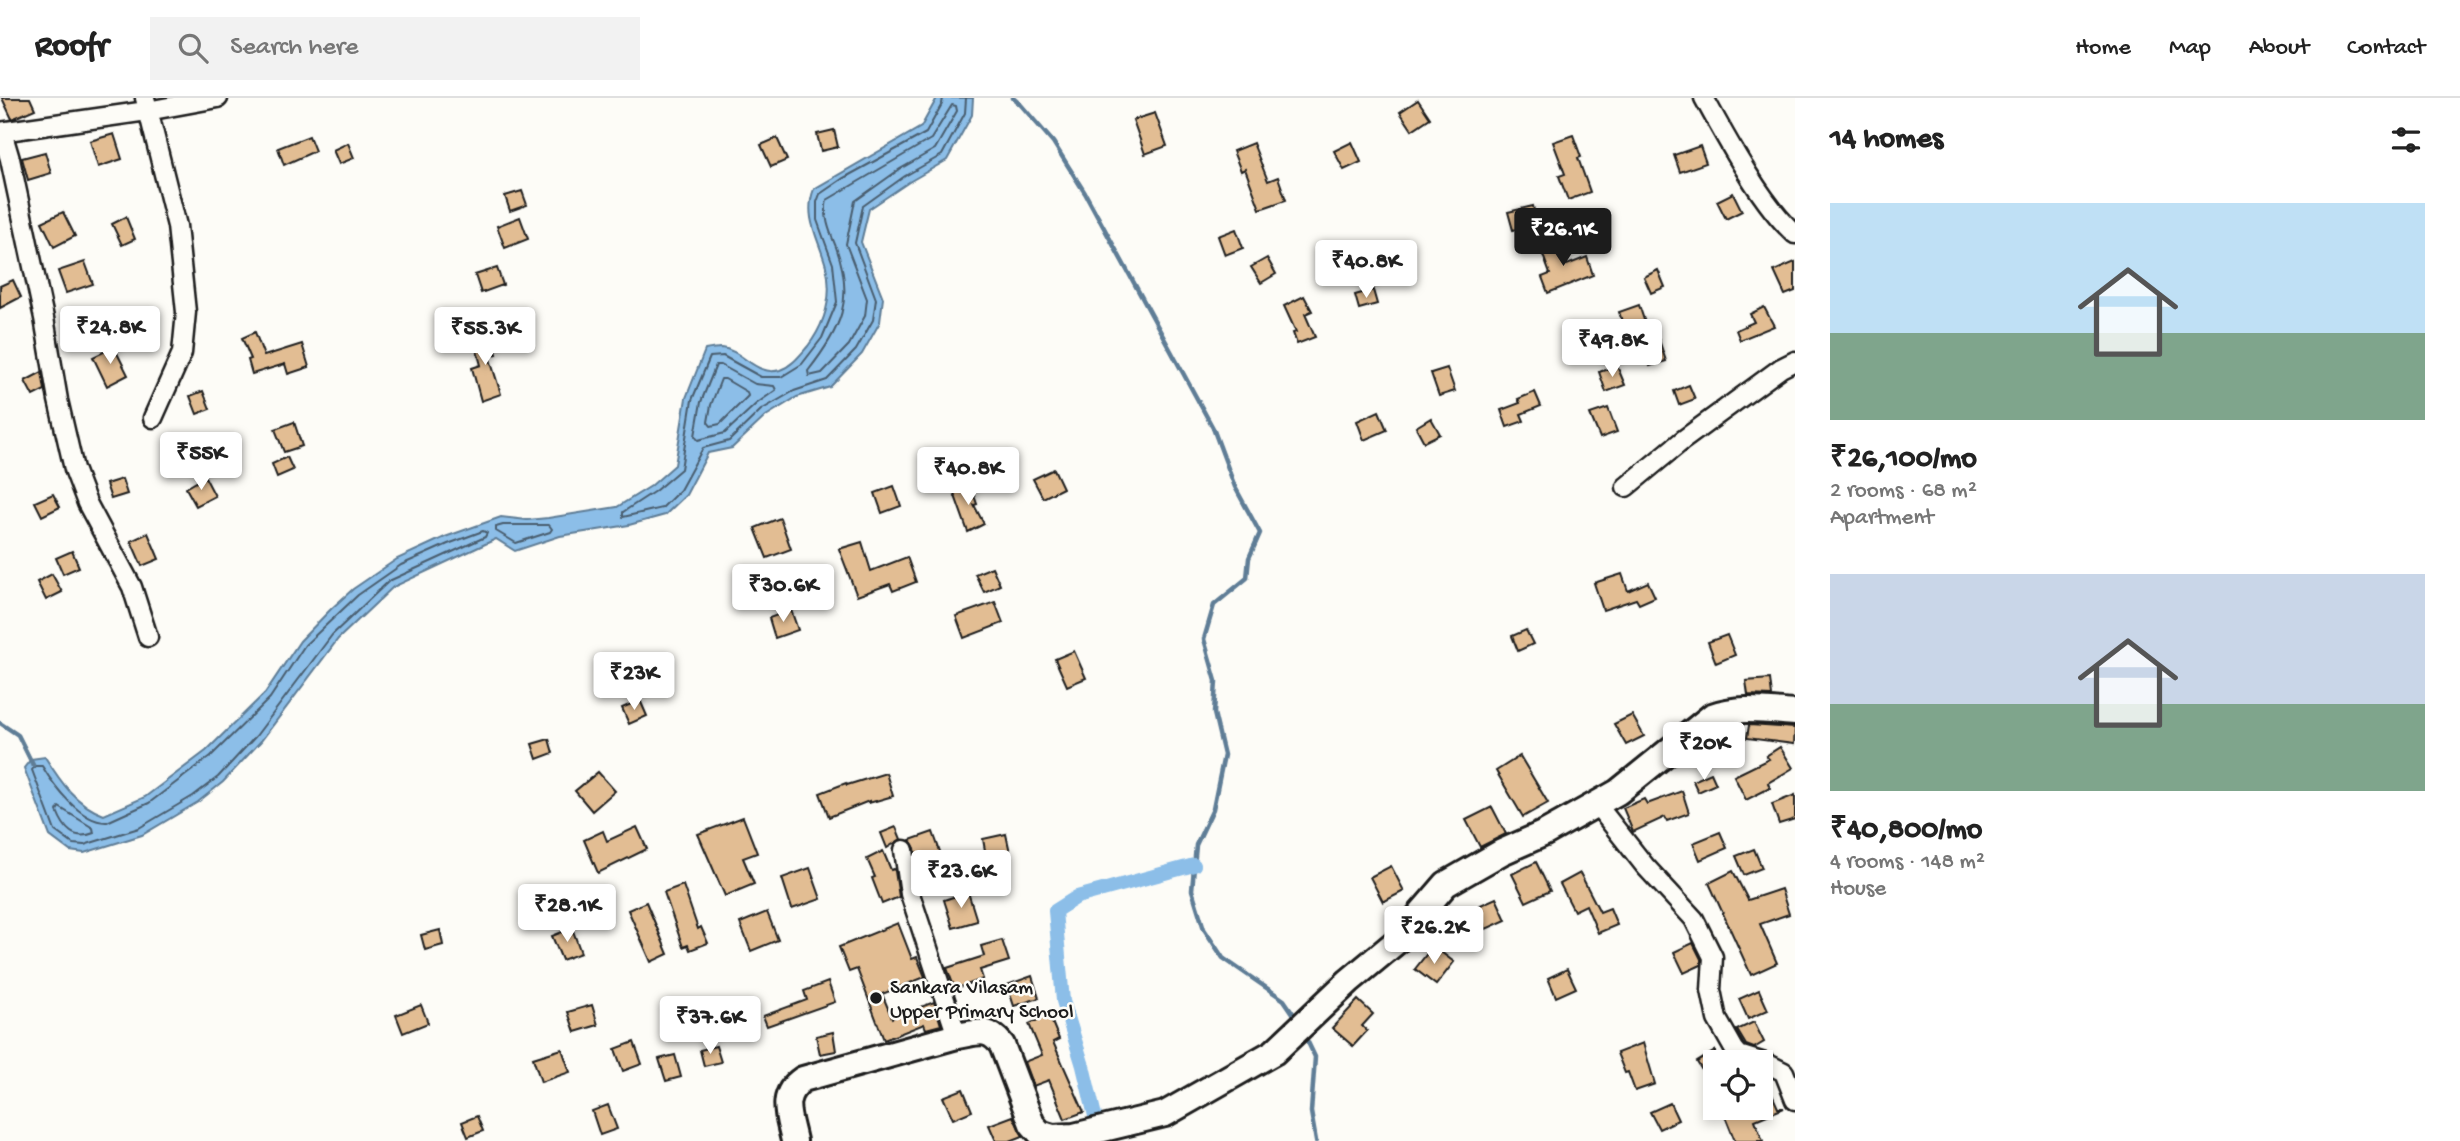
<!DOCTYPE html>
<html lang="en">
<head>
<meta charset="utf-8">
<style>
	:root { --surface:#fff; --page:#f2f2f2; --text:#222; --muted:#767676; --line:#e0e0e0; --accent:#1c1c1c }
	body { margin:0; font-family:"Gochi Hand",sans-serif; background:var(--page); color:var(--text); height:100vh; display:flex; flex-direction:column; font-size:26px; white-space:nowrap }
	* { box-sizing:border-box; margin:0 }
	p { font-size:23px; color:var(--muted) }
	.icon { flex:none; width:38px; height:38px; fill:none; stroke:currentColor; stroke-width:2; stroke-linecap:round; stroke-linejoin:round }
	.map { position:relative; flex:1; overflow:hidden }
	.drawer { display:flex; flex-direction:column; background:var(--surface); width:665px }
	.drawer>* { flex:none }
	.tools { position:absolute; left:1703px; top:952px; display:grid; gap:14px }
	.tools a { display:grid; place-items:center; width:70px; height:70px; border-radius:0px; background:var(--surface); box-shadow:0 4px 10px #0003; font-size:35px }
	.price { position:absolute; translate:-50% -60px; padding:0 16px; border-radius:7px; background:#fff; color:#222; font-size:23px; line-height:46px; filter:drop-shadow(0 2px 4px #0008) }
	.price::after { content:''; position:absolute; left:50%; top:42px; width:21px; height:16px; margin-left:-10px; background:inherit; clip-path:polygon(0 0,100% 0,50% 100%) }
	.price.selected { background:var(--accent); color:#fff }
	ul { padding:0; list-style:none }
	li { display:grid; align-content:center; gap:14px; height:371px; padding:0 35px }
	li span { display:grid; place-items:center; height:217px; border-radius:0px; color:#555 }
	li>.icon { margin-inline-start:auto }
	span .icon { width:126px; height:126px; fill:#fffc; stroke-width:1 }
	li b { font-size:30px }
	h2 { display:flex; justify-content:space-between; align-items:center; height:84px; padding:0 35px; font-size:30px }
	header { display:flex; align-items:center; gap:42px; box-sizing:border-box; height:98px; padding:0 35px; background:var(--surface); border-bottom:2px solid var(--line) }
	header strong { font-size:33px }
	nav { display:flex; gap:38px; margin-inline-start:auto; font-size:24px }
	.search { width:490px; height:63px; background:var(--page); display:flex; align-items:center; gap:18px; box-sizing:border-box; padding:0 24px; border-radius:0px; color:var(--muted); font-size:26px }
	main { display:flex; flex:1; min-height:0 }
	.map>svg:first-child { display:block }
	.water { fill:#8cbee8; stroke:#5f7d96; stroke-width:2 }
	.lines { fill:none; stroke-linecap:round; stroke-linejoin:round }
	.shore { stroke:#495d6e; stroke-width:2 }
	.stream { stroke:#5f7d96; stroke-width:4.5 }
	.canal { stroke:#8cbee8; stroke-width:14 }
	.building { fill:#e2bd93; stroke:#1c1c1c; stroke-width:2 }
	.street-casing { stroke:#1c1c1c; stroke-width:23 }
	.secondary-casing { stroke:#1c1c1c; stroke-width:30 }
	.street { stroke:#fdfcf7; stroke-width:18 }
	.secondary { stroke:#fdfcf7; stroke-width:24 }
	.poi-dot { fill:#1c1c1c; stroke:#fdfcf7; stroke-width:2.5 }
	.labels { text-anchor:middle; stroke-width:5; stroke-linejoin:round; paint-order:stroke }
	.poi-label { font-size:21px; fill:#1c1c1c; stroke:#fdfcf7; text-anchor:start }
</style>
</head>
<body>
<header>
<strong>Roofr</strong>
<div class="search"><svg class="icon" aria-label="search" viewBox="0 0 24 24"><circle cx="10" cy="10" r="6"/><path d="M15 15l6 6"/></svg>Search here</div>
<nav><a>Home</a><a>Map</a><a>About</a><a>Contact</a></nav>
</header>
<main>
<div class="map">
<svg width="1795" height="1043" viewBox="0 0 1795 1043">
	<rect width="100%" height="100%" fill="#fdfcf7"/>
	<filter id="ink" filterUnits="userSpaceOnUse"><feTurbulence type="fractalNoise" baseFrequency=".0143" numOctaves="2"/><feDisplacementMap in="SourceGraphic" scale="14" xChannelSelector="R" yChannelSelector="G"/><feConvolveMatrix kernelMatrix="1 2 1 2 8 2 1 2 1" color-interpolation-filters="sRGB"/></filter>
	<g filter="url(#ink)">
		<path class="water" d="M937 0H973L972 17 947 62 909 84 869 111 861 144 883 200 880 224 862 256 830 289 797 299 766 318 732 350 708 355 686 397 665 417 629 427 560 438 515 453 496 441 393 489 338 541 261 643 223 684 198 704 142 737 84 755 70 753 50 738 24 670 31 661 45 659C60 683 76 707 104 717L145 699 206 653 265 595 300 543 331 511 353 491 397 461 445 439 501 419 527 422 548 420 617 409 651 388 675 367 686 300 705 252C710 251 716 250 721 250 743 252 756 279 780 272 792 268 800 257 808 248 826 224 833 197 826 168 819 141 803 119 814 91L921 29Z"/>
		<g class="lines">
			<g class="shore">
				<polyline points="943,0 942,6 926,35 842,81 820,96 817,104 817,122 833,166 837,204 822,240 802,266 781,279 761,279 723,258 710,259 692,302 681,371 655,393 623,414 623,419 662,410 680,392 703,350 729,343 761,312 794,293 827,282 856,252 873,222 876,201 855,145 863,108 905,78 942,57 965,15 966,0"/>
				<path d="M952 7 956 8 957 13 935 51 900 71 855 103 846 146 867 201 865 218 849 247 822 275 809 278 808 273C841 231 855 202 836 149 830 134 823 118 827 102L931 41Z"/>
				<polygon points="716,267 721,267 755,286 774,288 776,292 756,306 725,335 698,342 695,338 701,304"/>
				<polygon points="721,281 725,281 747,294 748,298 720,326 711,328 708,324 711,307"/>
				<polygon points="503,427 549,427 552,431 550,434 516,445 496,433 496,429"/>
				<path d="M483 433 487 435 485 439 389 483 332 537 256 638 218 679 193 698 139 730 84 747 73 746 55 733 35 680 32 672 35 668H42C54 688 81 725 107 724L149 705 211 658 270 600 305 547 358 497 401 467 448 446Z"/>
				<path d="M59 709 93 730 94 735C74 743 64 731 57 713Z"/>
			</g>
			<g class="stream">
				<polyline points="1013,0 1021,7 1053,44 1085,95 1213,330 1235,389 1260,435 1249,460 1247,480 1214,507 1204,541 1216,583 1214,615 1224,657 1213,711 1196,747 1192,792 1204,831 1223,860 1284,902 1297,921"/>
				<polyline points="0,625 18,637 33,667"/>
				<polyline points="1305,938 1315,959 1311,1014 1316,1043"/>
			</g>
			<polyline class="canal" points="1095,1018 1083,968 1063,903 1055,813 1077,799 1194,767"/>
		</g>
		<g class="building">
			<polygon points="2,0 30,0 35,11 12,21"/>
			<polygon points="1418,2 1430,20 1412,32 1400,14"/>
			<polygon points="1155,15 1167,48 1145,56 1133,22"/>
			<polygon points="834,32 838,49 821,53 817,36"/>
			<polygon points="114,36 122,61 98,69 90,43"/>
			<polygon points="1573,37 1581,59 1578,60 1590,94 1568,102 1559,78 1565,76 1553,44"/>
			<polygon points="309,38 315,53 284,67 278,50"/>
			<polygon points="777,40 787,62 771,69 761,47"/>
			<polygon points="1352,44 1361,64 1344,72 1334,53"/>
			<polygon points="348,45 354,60 339,66 333,52"/>
			<polygon points="1253,45 1268,83 1278,79 1286,102 1260,111 1245,71 1241,73 1233,53"/>
			<polygon points="1700,48 1706,65 1680,74 1674,57"/>
			<polygon points="45,54 51,75 28,82 22,60"/>
			<polygon points="522,93 527,107 510,113 505,98"/>
			<polygon points="1733,95 1742,113 1726,121 1717,103"/>
			<polygon points="1533,108 1537,126 1513,132 1508,114"/>
			<polygon points="63,114 75,138 54,149 42,124"/>
			<polygon points="126,119 135,141 122,147 112,126"/>
			<polygon points="520,119 528,141 505,150 497,128"/>
			<polygon points="1236,131 1243,150 1225,157 1218,138"/>
			<polygon points="1557,142 1567,167 1587,159 1593,177 1548,195 1542,179 1550,176 1540,149"/>
			<polygon points="1267,160 1276,176 1261,185 1251,169"/>
			<polygon points="85,164 93,186 66,195 58,173"/>
			<polygon points="1795,164 1795,193 1785,197 1774,173"/>
			<polygon points="497,170 503,187 481,195 475,177"/>
			<polygon points="1658,172 1665,189 1651,195 1644,179"/>
			<polygon points="13,182 21,199 0,210 0,188"/>
			<polygon points="1373,192 1377,206 1359,211 1355,197"/>
			<polygon points="1304,198 1312,213 1305,216 1315,239 1297,246 1293,235 1296,234 1284,208"/>
			<polygon points="1639,207 1647,231 1627,238 1619,214"/>
			<polygon points="1764,209 1774,228 1740,242 1736,232 1754,224 1750,216"/>
			<polygon points="481,232 484,240 492,237 497,256 489,258 501,296 481,303 472,270 481,267 472,235"/>
			<polygon points="255,234 264,258 302,246 309,269 288,276 285,266 252,276 248,262 251,261 242,240"/>
			<polygon points="1659,242 1666,263 1650,268 1643,248"/>
			<polygon points="114,249 128,277 107,288 93,259"/>
			<polygon points="1617,268 1625,287 1606,294 1599,274"/>
			<polygon points="1447,270 1455,293 1439,298 1431,275"/>
			<polygon points="42,274 45,292 33,298 25,283"/>
			<polygon points="1689,287 1695,301 1679,307 1674,293"/>
			<polygon points="203,293 210,311 197,316 190,298"/>
			<polygon points="1535,294 1541,308 1521,316 1524,323 1507,329 1501,312 1520,305 1518,301"/>
			<polygon points="1608,310 1617,334 1600,340 1590,316"/>
			<polygon points="1379,313 1387,332 1364,342 1357,323"/>
			<polygon points="1431,320 1440,336 1424,344 1416,329"/>
			<polygon points="294,324 302,348 284,354 275,331"/>
			<polygon points="287,359 293,372 277,379 272,366"/>
			<polygon points="1054,371 1063,390 1043,400 1033,381"/>
			<polygon points="205,379 215,398 196,408 186,390"/>
			<polygon points="122,381 127,396 111,401 106,386"/>
			<polygon points="970,386 977,406 974,407 984,426 968,434 953,392"/>
			<polygon points="894,388 901,408 882,415 875,395"/>
			<polygon points="53,396 60,409 42,418 35,404"/>
			<polygon points="780,420 791,451 767,460 755,430"/>
			<polygon points="148,435 159,461 142,468 131,443"/>
			<polygon points="862,444 871,473 907,459 916,484 893,493 890,486 857,498 839,451"/>
			<polygon points="72,453 79,469 63,476 56,460"/>
			<polygon points="992,469 1000,487 984,494 975,476"/>
			<polygon points="52,476 62,494 46,502 37,484"/>
			<polygon points="1622,476 1628,493 1648,484 1655,499 1639,506 1636,501 1603,512 1594,485"/>
			<polygon points="995,504 1003,525 964,540 956,518"/>
			<polygon points="791,512 798,532 775,540 769,520"/>
			<polygon points="1526,532 1533,546 1518,553 1512,538"/>
			<polygon points="1727,537 1735,557 1716,565 1708,544"/>
			<polygon points="1074,553 1086,580 1067,588 1055,561"/>
			<polygon points="1770,581 1772,598 1748,597 1746,583"/>
			<polygon points="640,602 647,618 629,626 622,610"/>
			<polygon points="1632,617 1644,638 1626,647 1614,626"/>
			<polygon points="1749,627 1795,630 1794,646 1747,640"/>
			<polygon points="549,641 553,655 537,661 532,646"/>
			<polygon points="1780,649 1793,670 1768,685 1770,690 1746,702 1734,678 1769,661 1766,658"/>
			<polygon points="1520,658 1548,705 1523,719 1496,673"/>
			<polygon points="598,674 615,693 592,713 575,693"/>
			<polygon points="886,675 893,698 869,705 869,703 829,719 820,695 846,685 847,687"/>
			<polygon points="1711,675 1716,686 1698,694 1693,683"/>
			<polygon points="1682,693 1689,715 1667,723 1665,719 1633,734 1623,710 1644,701 1647,706"/>
			<polygon points="1795,697 1795,721 1779,726 1772,706"/>
			<polygon points="1492,709 1506,736 1480,749 1466,722"/>
			<polygon points="743,719 757,755 743,760 754,786 725,798 698,736"/>
			<polygon points="637,729 647,751 598,775 584,742 603,733 607,743"/>
			<polygon points="896,729 901,741 887,750 881,735"/>
			<polygon points="933,734 948,776 923,785 918,772 915,750 910,742"/>
			<polygon points="1720,734 1727,750 1700,762 1693,745"/>
			<polygon points="1006,736 1011,759 987,764 983,741"/>
			<polygon points="1754,751 1762,770 1744,777 1736,758"/>
			<polygon points="883,753 891,772 894,771 895,773 899,799 882,806 872,780 875,779 867,761"/>
			<polygon points="1536,764 1550,793 1526,804 1512,776"/>
			<polygon points="1391,768 1404,793 1383,804 1370,779"/>
			<polygon points="810,770 821,801 792,811 782,780"/>
			<polygon points="1733,773 1748,802 1781,791 1789,816 1760,826 1777,865 1751,877 1709,785"/>
			<polygon points="1580,775 1600,814 1610,810 1617,827 1598,835 1586,807 1574,813 1560,786"/>
			<polygon points="683,787 698,831 701,829 708,845 690,852 688,847 683,849 664,794"/>
			<polygon points="968,794 977,823 953,830 944,802"/>
			<polygon points="1496,800 1506,822 1486,831 1476,809"/>
			<polygon points="646,804 668,856 651,864 628,812"/>
			<polygon points="767,814 778,842 751,853 740,825"/>
			<polygon points="898,825 912,861 917,859 925,879 882,896 892,920 934,904 941,927 926,931 924,926 884,942 857,871 849,874 839,849"/>
			<polygon points="572,830 581,855 562,862 552,838"/>
			<polygon points="440,832 443,847 425,852 421,837"/>
			<polygon points="1002,842 1009,863 980,872 983,881 955,891 947,870 984,858 981,848"/>
			<polygon points="1693,845 1701,861 1701,867 1684,875 1674,854"/>
			<polygon points="1433,848 1454,864 1436,887 1415,871"/>
			<polygon points="1567,871 1576,890 1556,899 1548,880"/>
			<polygon points="1032,878 1039,900 1014,908 1007,887"/>
			<polygon points="828,884 835,904 767,928 763,918 807,902 804,893"/>
			<polygon points="1759,892 1768,912 1748,921 1739,901"/>
			<polygon points="1358,902 1373,916 1362,928 1367,933 1353,948 1332,930"/>
			<polygon points="421,907 428,925 403,935 396,917"/>
			<polygon points="592,907 598,927 575,934 568,914"/>
			<polygon points="1049,917 1059,941 1053,944 1084,1014 1065,1021 1049,982 1033,988 1024,964 1042,957 1029,926"/>
			<polygon points="1754,924 1764,944 1754,950 1746,947 1737,932"/>
			<polygon points="833,934 836,953 820,956 816,938"/>
			<polygon points="634,944 642,966 623,973 615,951"/>
			<polygon points="1643,945 1655,986 1635,993 1628,974 1625,975 1617,955"/>
			<polygon points="716,948 721,964 704,968 700,952"/>
			<polygon points="562,951 570,974 541,984 533,960"/>
			<polygon points="1715,953 1715,974 1706,979 1697,964"/>
			<polygon points="675,957 681,979 666,983 659,961"/>
			<polygon points="963,991 972,1013 953,1021 943,999"/>
			<polygon points="1770,992 1778,1010 1784,1010 1755,1022 1763,1043 1735,1043 1725,1018 1746,1010 1760,1010 1760,996"/>
			<polygon points="1670,1005 1678,1022 1659,1031 1650,1014"/>
			<polygon points="608,1007 617,1031 600,1037 592,1013"/>
			<polygon points="477,1018 483,1033 468,1039 462,1024"/>
			<polygon points="1013,1018 1023,1038 1010,1043 996,1043 989,1027"/>
		</g>
		<g class="lines">
			<defs>
				<g id="street">
					<polyline points="145,0 177,128 186,214 182,255 153,320"/>
					<path d="M1704 0C1726 40 1762 107 1795 136"/>
					<polyline points="0,34 147,13 218,0"/>
					<polyline points="2,34 10,61 44,220 58,302 74,371 87,405 132,489 148,539"/>
					<polyline points="1626,389 1683,342 1781,270 1795,263"/>
					<polyline points="1597,707 1645,768 1694,821 1713,859 1711,892 1717,921 1734,951 1739,957 1768,966 1784,974 1795,1002"/>
					<polyline points="904,752 910,796 957,938"/>
				</g>
				<path id="secondary" d="M794 1043C789 1018 778 998 803 981L957 938C978 935 987 928 1002 947L1032 1026 1040 1035 1052 1039 1074 1038 1165 1016 1274 954 1349 883 1396 844 1446 786 1502 754 1545 735 1618 694 1712 618C1739 608 1767 613 1795 615"/>
			</defs>
			<use href="#street" class="street-casing"/>
			<use href="#secondary" class="secondary-casing"/>
			<use href="#street" class="street"/>
			<use href="#secondary" class="secondary"/>
		</g>
	</g>
	<circle class="poi-dot" cx="876" cy="900" r="7"/>
	<g class="labels">
		<g class="poi-label">
			<text x="890" y="895">Sankara Vilasam<tspan x="890" dy="24">Upper Primary School</tspan></text>
		</g>
	</g>
</svg>
<div class="tools">
<a><svg class="icon" aria-label="locate" viewBox="0 0 24 24"><circle cx="12" cy="12" r="6"/><path d="M12 2v4M12 18v4M2 12h4M18 12h4"/></svg></a>
</div>
<b class="price selected" style="left:1563px;top:170px">₹26.1K</b>
<b class="price" style="left:1366px;top:202px">₹40.8K</b>
<b class="price" style="left:110px;top:268px">₹24.8K</b>
<b class="price" style="left:485px;top:269px">₹55.3K</b>
<b class="price" style="left:1612px;top:281px">₹49.8K</b>
<b class="price" style="left:201px;top:394px">₹55K</b>
<b class="price" style="left:968px;top:409px">₹40.8K</b>
<b class="price" style="left:783px;top:526px">₹30.6K</b>
<b class="price" style="left:634px;top:614px">₹23K</b>
<b class="price" style="left:1704px;top:684px">₹20K</b>
<b class="price" style="left:961px;top:812px">₹23.6K</b>
<b class="price" style="left:567px;top:846px">₹28.1K</b>
<b class="price" style="left:1434px;top:868px">₹26.2K</b>
<b class="price" style="left:710px;top:958px">₹37.6K</b>
</div>
<section class="drawer">
<h2>14 homes<svg class="icon" aria-label="filters" viewBox="0 0 24 24"><path d="M4 7h16M4 17h16"/><circle cx="9" cy="7" r="2"/><circle cx="15" cy="17" r="2"/></svg></h2>
<ul>
<li><span style="background:linear-gradient(#bfe0f5 60%,#7fa58c 0)"><svg class="icon" aria-label="home" viewBox="0 0 24 24"><path d="M3 11l9-7 9 7M6 9v11h12V9"/></svg></span><div><b>₹26,100/mo</b><p>2 rooms · 68 m²</p><p>Apartment</p></div></li>
<li><span style="background:linear-gradient(#c9d6e8 60%,#7fa58c 0)"><svg class="icon" aria-label="home" viewBox="0 0 24 24"><path d="M3 11l9-7 9 7M6 9v11h12V9"/></svg></span><div><b>₹40,800/mo</b><p>4 rooms · 148 m²</p><p>House</p></div></li>
</ul>
</section>
</main>
</body>
</html>
